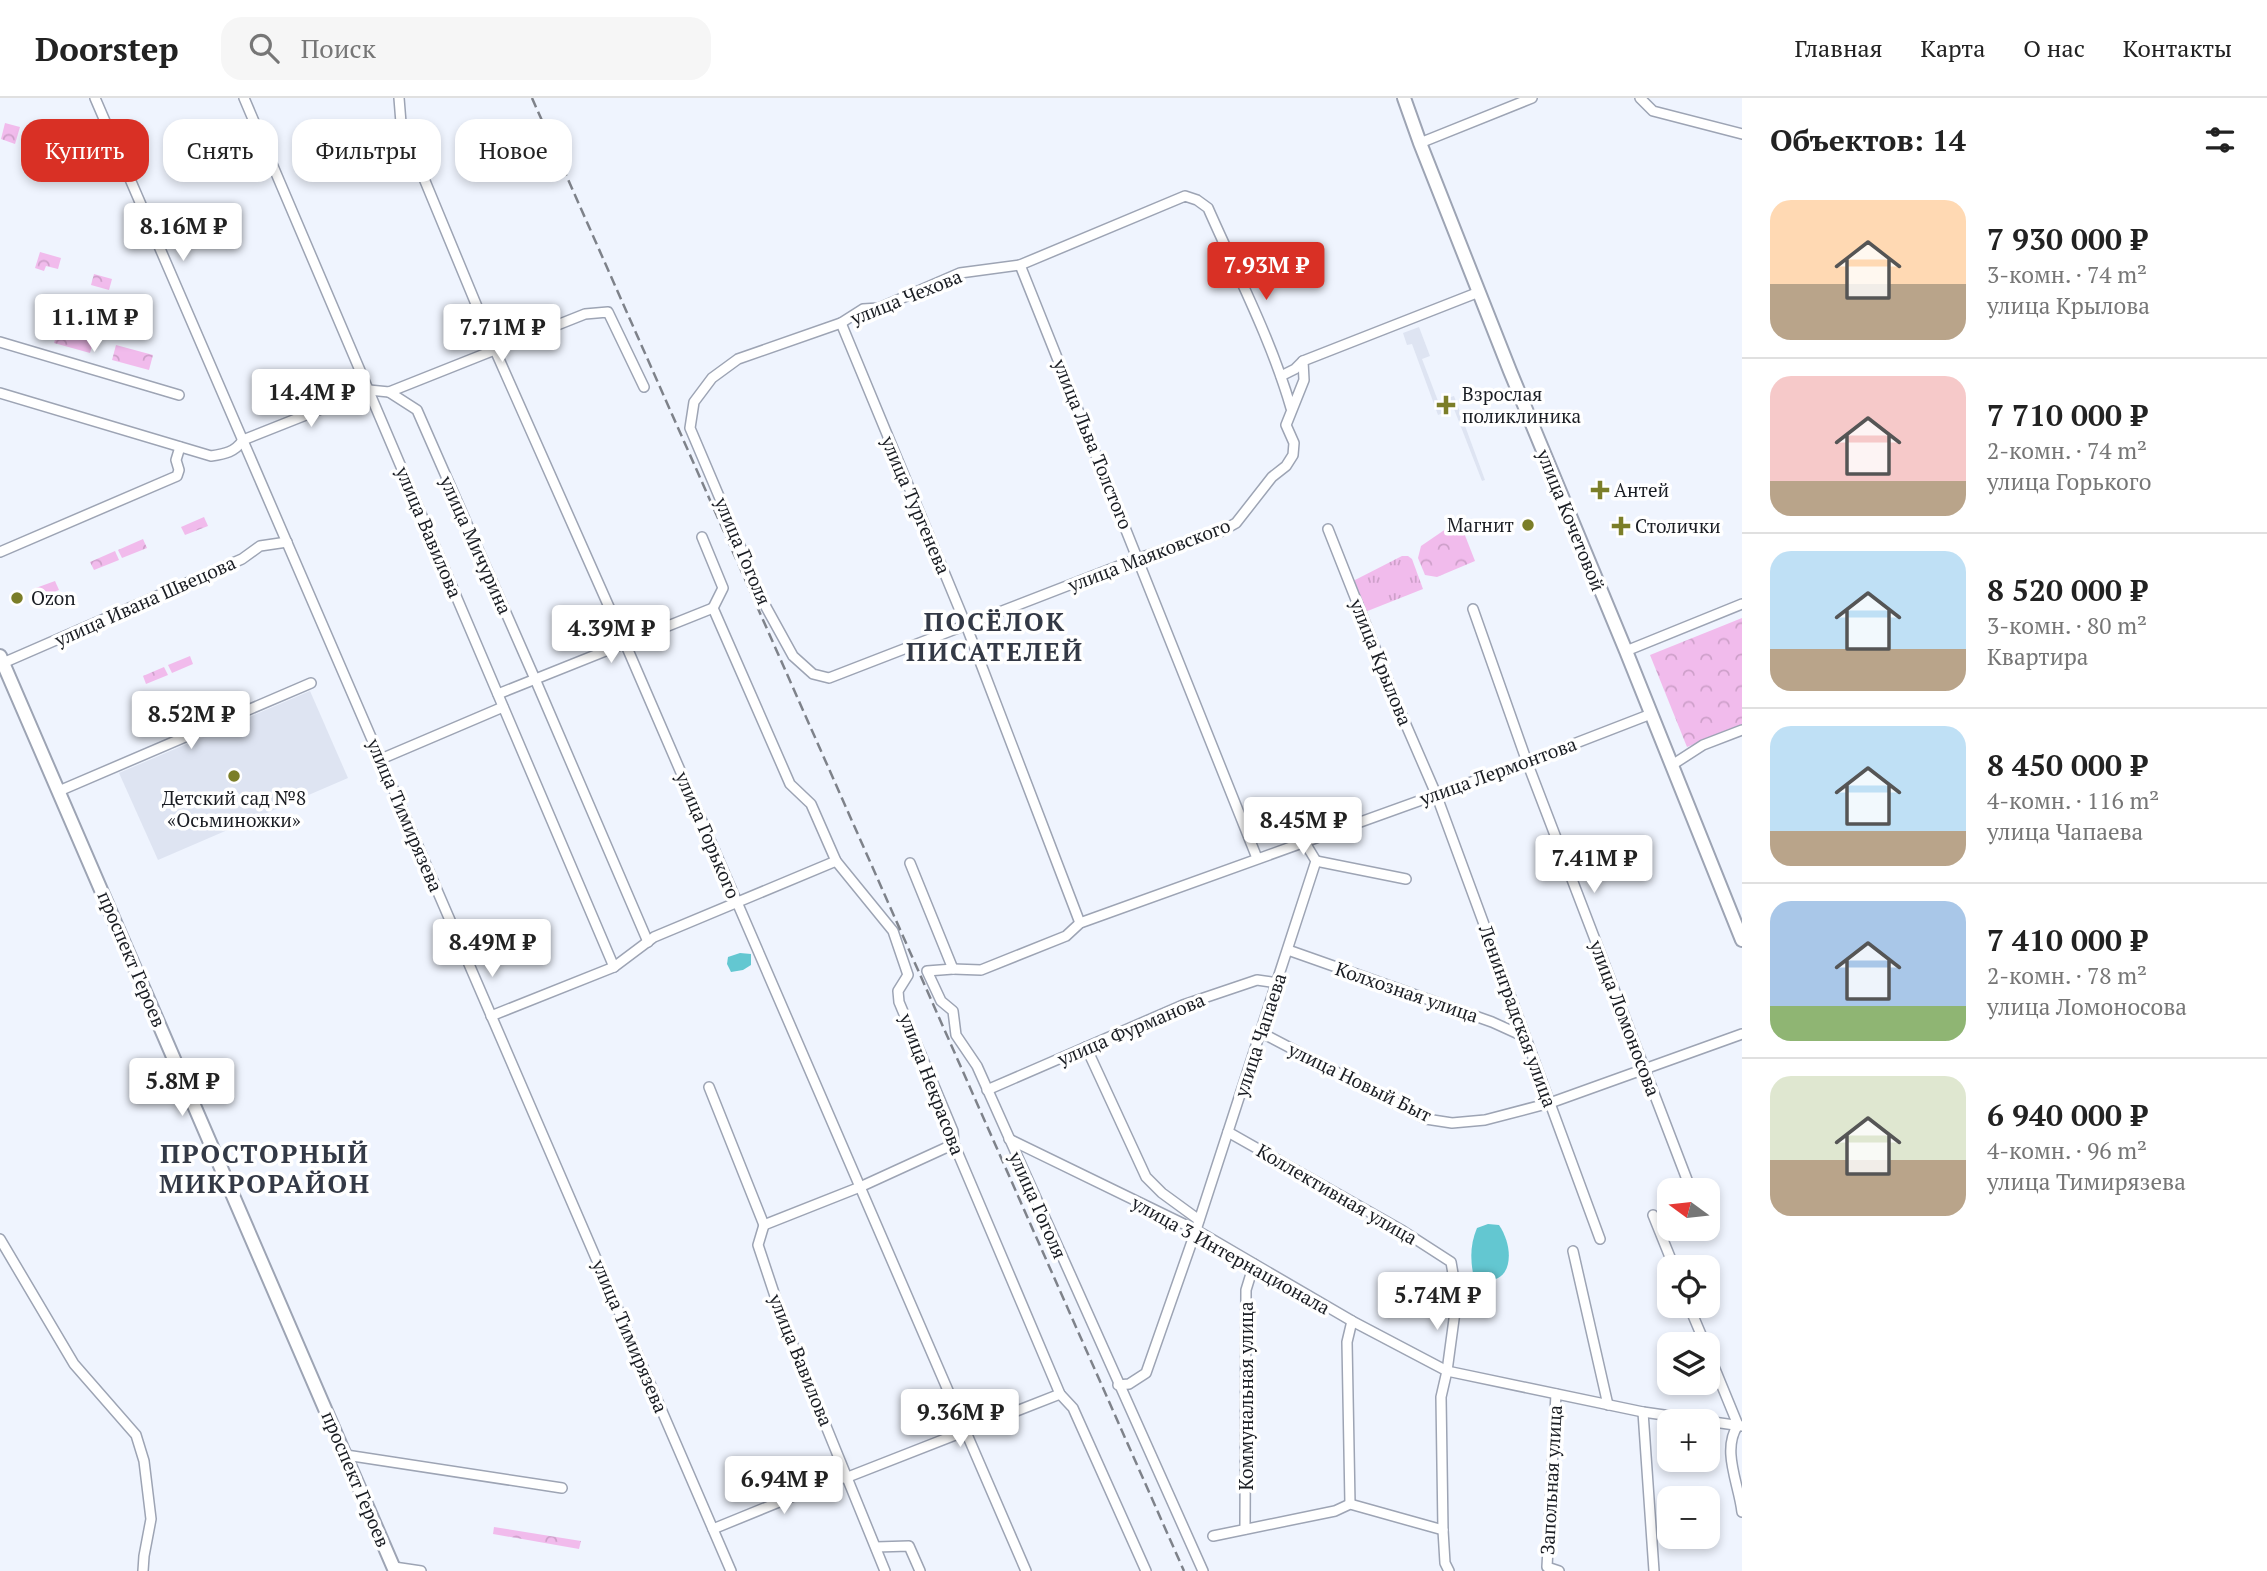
<!DOCTYPE html>
<html lang="ru">
<head>
<meta charset="utf-8">
<style>
	:root { --surface:#fff; --page:#f6f6f6; --text:#222; --muted:#767676; --line:#e0e0e0; --accent:#d93025 }
	body { margin:0; font-family:"PT Serif",serif; background:var(--page); color:var(--text); height:100vh; display:flex; flex-direction:column; font-size:26px; white-space:nowrap }
	* { box-sizing:border-box; margin:0 }
	p { font-size:23px; color:var(--muted) }
	.icon { flex:none; width:38px; height:38px; fill:none; stroke:currentColor; stroke-width:2; stroke-linecap:round; stroke-linejoin:round }
	.map { position:relative; flex:1; overflow:hidden }
	.details { display:flex; flex-direction:column; background:var(--surface); width:525px }
	.details>* { flex:none }
	.hud { position:absolute; left:21px; top:21px; width:665px; height:63px; display:flex; gap:14px }
	.needle { width:46px; rotate:285deg }
	.tools { position:absolute; left:1657px; top:1080px; display:grid; gap:14px }
	.tools a { display:grid; place-items:center; width:63px; height:63px; border-radius:14px; background:var(--surface); box-shadow:0 4px 10px #0003; font-size:35px }
	.price { position:absolute; translate:-50% -60px; padding:0 16px; border-radius:7px; background:#fff; color:#222; font-size:23px; line-height:46px; filter:drop-shadow(0 2px 4px #0008) }
	.price::after { content:''; position:absolute; left:50%; top:42px; width:21px; height:16px; margin-left:-10px; background:inherit; clip-path:polygon(0 0,100% 0,50% 100%) }
	.price.on { background:var(--accent); color:#fff }
	ul { padding:0; list-style:none }
	li { display:flex; align-items:center; gap:21px; height:175px; padding:0 28px }
	li+li { border-top:2px solid var(--line) }
	li span { display:grid; place-items:center; flex:none; width:196px; height:140px; border-radius:21px; color:#555 }
	li>.icon { margin-inline-start:auto }
	span .icon { width:84px; height:84px; fill:#fffc; stroke-width:1 }
	li b { font-size:30px }
	h2 { display:flex; justify-content:space-between; align-items:center; height:84px; padding:0 28px; font-size:30px }
	.pill { padding:0 24px; border-radius:21px; background:var(--surface); box-shadow:0 4px 10px #0003; font-size:24px; line-height:63px }
	.pill.on { background:var(--accent); color:#fff }
	header { display:flex; align-items:center; gap:42px; box-sizing:border-box; height:98px; padding:0 35px; background:var(--surface); border-bottom:2px solid var(--line) }
	header strong { font-size:33px }
	nav { display:flex; gap:38px; margin-inline-start:auto; font-size:24px }
	.search { width:490px; height:63px; background:var(--page); display:flex; align-items:center; gap:18px; box-sizing:border-box; padding:0 24px; border-radius:21px; color:var(--muted); font-size:26px }
	main { display:flex; flex:1; min-height:0 }
	.map>svg:first-child { display:block }
	.built { fill:#dee4f2 }
	.grass { fill:url(#grass-tufts) }
	.forest { fill:url(#forest-crowns) }
	.water { fill:#63c7d1 }
	.lines { fill:none; stroke-linecap:round; stroke-linejoin:round }
	.street-casing { stroke:#9da4b4; stroke-width:12 }
	.secondary-casing { stroke:#9da4b4; stroke-width:16 }
	.street { stroke:#fff; stroke-width:9 }
	.secondary { stroke:#fff; stroke-width:12 }
	.rail { stroke:#7e828a; stroke-width:2.5; stroke-dasharray:10 5; stroke-linecap:butt }
	.poi-dot { fill:#7b7e28; stroke:#fff; stroke-width:2.5 }
	.labels { text-anchor:middle; stroke-width:7; stroke-linejoin:round; paint-order:stroke }
	.street-label { font-size:19px; fill:#1a1d23; stroke:#fff }
	.poi-label { font-size:19px; fill:#1a1d23; stroke:#fff; text-anchor:start }
	.district-label { font-size:26px; font-weight:bold; letter-spacing:2px; fill:#333946; stroke:#fff }
</style>
</head>
<body>
<header>
<strong>Doorstep</strong>
<div class="search"><svg class="icon" aria-label="search" viewBox="0 0 24 24"><circle cx="10" cy="10" r="6"/><path d="M15 15l6 6"/></svg>Поиск</div>
<nav><a>Главная</a><a>Карта</a><a>О нас</a><a>Контакты</a></nav>
</header>
<main>
<div class="map">
<svg width="1742" height="1473" viewBox="0 0 1742 1473">
	<defs>
		<pattern id="grass-tufts" width="24" height="20" patternUnits="userSpaceOnUse" patternTransform="scale(1.75)"><rect width="24" height="20" fill="#f1bbec"/><path d="M3 7l-1-3M5 7V3M7 7l1-3M15 17l-1-3M17 17v-4M19 17l1-3" fill="none" stroke="#cea0ca"/></pattern>
		<pattern id="forest-crowns" width="20" height="18" patternUnits="userSpaceOnUse" patternTransform="scale(1.75)"><rect width="20" height="18" fill="#f1bbec"/><path d="M2 6a3 3 0 1 1 6 0M12 15a3 3 0 1 1 6 0" fill="none" stroke="#cea0ca"/></pattern>
	</defs>
	<rect width="100%" height="100%" fill="#eff4fe"/>
	<g class="built">
		<polygon points="1419,229 1430,258 1422,261 1438,303 1454,298 1485,382 1482,383 1454,311 1438,317 1412,246 1407,247 1403,235"/>
		<polygon points="310,593 348,680 158,762 119,675"/>
	</g>
	<polygon class="grass" points="1402,458 1408,458 1412,461 1423,491 1365,514 1354,487 1355,482"/>
	<g class="forest">
		<polygon points="5,25 20,29 15,46 1,41"/>
		<polygon points="40,154 61,160 58,171 46,168 44,173 35,170"/>
		<polygon points="94,176 112,181 109,192 91,187"/>
		<polygon points="58,231 94,241 90,255 54,245"/>
		<polygon points="116,247 153,257 149,272 112,262"/>
		<polygon points="204,419 208,428 185,437 181,429"/>
		<polygon points="1459,422 1475,463 1437,479 1425,477 1418,460 1421,448"/>
		<polygon points="143,441 147,450 122,460 118,452"/>
		<polygon points="115,453 119,462 94,472 90,464"/>
		<polygon points="55,483 59,492 36,500 33,491"/>
		<polygon points="1742,520 1742,627 1687,649 1650,557"/>
		<polygon points="190,558 193,566 172,575 168,567"/>
		<polygon points="164,569 168,577 146,586 143,578"/>
		<polygon points="494,1429 581,1443 579,1451 493,1436"/>
	</g>
	<g class="water">
		<polygon points="740,855 751,856 751,867 743,872 731,874 727,866 728,859"/>
		<path d="M1488 1126 1499 1127C1516 1152 1513 1193 1474 1180 1470 1163 1470 1146 1477 1130Z"/>
	</g>
	<g class="lines">
		<defs>
			<g id="street">
				<polyline points="95,0 731,1473"/>
				<polyline points="244,0 614,869"/>
				<polyline points="399,0 401,25 495,252 625,545 1026,1473"/>
				<polyline points="1640,0 1653,13 1742,36"/>
				<polyline points="1420,45 1532,0"/>
				<polyline points="1020,167 1257,760"/>
				<polyline points="841,225 966,527 1080,825"/>
				<polyline points="0,244 179,297"/>
				<polyline points="1281,278 1295,271 1303,263"/>
				<polyline points="389,294 417,312 535,581 648,844"/>
				<path d="M0 295 211 358C225 356 235 354 243 342"/>
				<path d="M1291 310C1271 241 1237 176 1208 110L1197 102 1185 98 1020 167 960 175 879 210 863 211 841 225 738 261 712 280 694 304 690 330 766 509 793 558 813 576 829 580 1139 460 1218 435 1236 425 1272 379 1286 368 1293 357 1294 345 1286 327 1304 282 1303 263 1479 194"/>
				<polyline points="243,342 369,292 389,294 585,216 608,214 644,289"/>
				<polyline points="1328,431 1400,613 1436,696 1600,1141"/>
				<polyline points="702,439 723,490 713,510 790,686 811,706 836,763 893,833 908,877 898,893 899,904 953,1033 954,1046 1060,1296 1073,1310 1146,1473"/>
				<polyline points="0,454 177,378 179,372 176,362 180,349"/>
				<polyline points="1473,511 1527,664 1691,1092"/>
				<polyline points="1626,553 1742,506"/>
				<polyline points="3,565 242,461 260,448 287,444"/>
				<polyline points="498,596 713,510"/>
				<polyline points="381,661 503,609"/>
				<polyline points="1672,667 1703,647 1742,632"/>
				<polyline points="59,693 311,585"/>
				<polyline points="1316,763 1406,781"/>
				<polyline points="910,765 953,871 927,873 941,903 953,913 956,937 977,968 1203,1473"/>
				<polyline points="1288,852 1492,924 1525,939"/>
				<polyline points="953,871 981,872 1066,838 1080,825 1527,664 1651,616"/>
				<polyline points="491,918 614,869 654,839 836,763"/>
				<polyline points="1260,934 1426,1021 1452,1025 1485,1022 1550,1005 1742,936"/>
				<polyline points="1086,949 1146,1079 1162,1095 1199,1122"/>
				<polyline points="709,989 764,1127"/>
				<polyline points="987,992 1183,907 1257,882 1278,885"/>
				<polyline points="1228,1034 1403,1133 1451,1164 1457,1199 1447,1273 1441,1299 1443,1432 1445,1465 1449,1473"/>
				<polyline points="1009,1041 1196,1132 1352,1223 1447,1273 1643,1314 1742,1328"/>
				<polyline points="1653,1117 1674,1169"/>
				<polyline points="764,1127 758,1147 784,1225 885,1473"/>
				<polyline points="764,1127 860,1089 954,1046"/>
				<polyline points="0,1141 74,1266 136,1337 144,1363 151,1421 144,1458 143,1473"/>
				<polyline points="1573,1153 1608,1307"/>
				<polyline points="1689,1208 1705,1246"/>
				<path d="M1708 1254 1738 1327C1721 1352 1739 1386 1742 1414"/>
				<polyline points="1118,1287 1129,1286 1146,1275 1196,1132 1316,763 1304,743"/>
				<polyline points="1556,1296 1547,1469 1559,1473"/>
				<polyline points="1643,1314 1654,1473"/>
				<polyline points="346,1357 562,1390"/>
				<polyline points="1350,1406 1347,1244 1352,1223"/>
				<polyline points="713,1431 833,1382 848,1379 1060,1296"/>
				<polyline points="1245,1431 1246,1192 1254,1166"/>
				<polyline points="1213,1438 1335,1413 1350,1406 1443,1432"/>
				<polyline points="876,1449 909,1448 920,1473"/>
				<polyline points="394,1469 421,1473"/>
			</g>
			<g id="secondary">
				<polyline points="1404,0 1420,45 1510,273 1626,553 1742,842"/>
				<polyline points="0,558 395,1473"/>
			</g>
		</defs>
		<use href="#street" class="street-casing"/>
		<use href="#secondary" class="secondary-casing"/>
		<use href="#street" class="street"/>
		<use href="#secondary" class="secondary"/>
		<polyline class="rail" points="532,0 1184,1473"/>
	</g>
	<g class="poi-dot">
		<path d="M1442.5 296.5h7v7h7v7h-7v7h-7v-7h-7v-7h7z"/>
		<path d="M1596.5 381.5h7v7h7v7h-7v7h-7v-7h-7v-7h7z"/>
		<circle cx="1528" cy="427" r="7"/>
		<path d="M1617.5 417.5h7v7h7v7h-7v7h-7v-7h-7v-7h7z"/>
		<circle cx="17" cy="500" r="7"/>
		<circle cx="234" cy="678" r="7"/>
	</g>
	<g class="labels">
		<g class="street-label">
			<text transform="translate(906 199) rotate(-22)" y="7">улица Чехова</text>
			<text transform="translate(1093 346) rotate(68)" y="7">улица Льва Толстого</text>
			<text transform="translate(916 407) rotate(67)" y="7">улица Тургенева</text>
			<text transform="translate(1571 422) rotate(68)" y="7">улица Кочетовой</text>
			<text transform="translate(429 434) rotate(67)" y="7">улица Вавилова</text>
			<text transform="translate(476 447) rotate(66)" y="7">улица Мичурина</text>
			<text transform="translate(743 453) rotate(67)" y="7">улица Гоголя</text>
			<text transform="translate(1149 457) rotate(-21)" y="7">улица Маяковского</text>
			<text transform="translate(145 503) rotate(-24)" y="7">улица Ивана Швецова</text>
			<text transform="translate(1381 564) rotate(68)" y="7">улица Крылова</text>
			<text transform="translate(1498 673) rotate(-20)" y="7">улица Лермонтова</text>
			<text transform="translate(405 717) rotate(67)" y="7">улица Тимирязева</text>
			<text transform="translate(708 737) rotate(67)" y="7">улица Горького</text>
			<text transform="translate(132 861) rotate(67)" y="7">проспект Героев</text>
			<text transform="translate(1407 894) rotate(19)" y="7">Колхозная улица</text>
			<text transform="translate(1518 918) rotate(70)" y="7">Ленинградская улица</text>
			<text transform="translate(1625 920) rotate(69)" y="7">улица Ломоносова</text>
			<text transform="translate(1131 931) rotate(-23)" y="7">улица Фурманова</text>
			<text transform="translate(1260 937) rotate(-72)" y="7">улица Чапаева</text>
			<text transform="translate(1360 984) rotate(26)" y="7">улица Новый Быт</text>
			<text transform="translate(932 986) rotate(69)" y="7">улица Некрасова</text>
			<text transform="translate(1337 1096) rotate(30)" y="7">Коллективная улица</text>
			<text transform="translate(1038 1107) rotate(66)" y="7">улица Гоголя</text>
			<text transform="translate(1231 1157) rotate(29)" y="7">улица 3 Интернационала</text>
			<text transform="translate(630 1238) rotate(67)" y="7">улица Тимирязева</text>
			<text transform="translate(801 1262) rotate(68)" y="7">улица Вавилова</text>
			<text transform="translate(1246 1298) rotate(-90)" y="7">Коммунальная улица</text>
			<text transform="translate(356 1381) rotate(67)" y="7">проспект Героев</text>
			<text transform="translate(1551 1382) rotate(-87)" y="7">Запольная улица</text>
		</g>
		<g class="poi-label">
			<text x="1462" y="303">Взрослая<tspan x="1462" dy="22">поликлиника</tspan></text>
			<text x="1614" y="399">Антей</text>
			<text x="1514" y="434" text-anchor="end">Магнит</text>
			<text x="1635" y="435">Столички</text>
			<text x="31" y="507">Ozon</text>
			<text x="234" y="707" text-anchor="middle">Детский сад №8<tspan x="234" dy="22">«Осьминожки»</tspan></text>
		</g>
		<g class="district-label">
			<text x="995" y="533">ПОСЁЛОК<tspan x="995" dy="30">ПИСАТЕЛЕЙ</tspan></text>
			<text x="265" y="1065">ПРОСТОРНЫЙ<tspan x="265" dy="30">МИКРОРАЙОН</tspan></text>
		</g>
	</g>
</svg>
<div class="tools">
<a><svg class="needle" viewBox="-14 -14 28 28"><path d="M0-13l5 13h-10z" fill="#e53935"/><path d="M0 13l5-13h-10z" fill="#767676"/></svg></a>
<a><svg class="icon" aria-label="locate" viewBox="0 0 24 24"><circle cx="12" cy="12" r="6"/><path d="M12 2v4M12 18v4M2 12h4M18 12h4"/></svg></a>
<a><svg class="icon" aria-label="layers" viewBox="0 0 24 24"><path d="M12 4l9 5-9 5-9-5zM3 14l9 5 9-5"/></svg></a>
<a>+</a>
<a>−</a>
</div>
<b class="price" style="left:183px;top:165px">8.16M ₽</b>
<b class="price on" style="left:1266px;top:204px">7.93M ₽</b>
<b class="price" style="left:94px;top:256px">11.1M ₽</b>
<b class="price" style="left:502px;top:266px">7.71M ₽</b>
<b class="price" style="left:311px;top:331px">14.4M ₽</b>
<b class="price" style="left:611px;top:567px">4.39M ₽</b>
<b class="price" style="left:191px;top:653px">8.52M ₽</b>
<b class="price" style="left:1303px;top:759px">8.45M ₽</b>
<b class="price" style="left:1594px;top:797px">7.41M ₽</b>
<b class="price" style="left:492px;top:881px">8.49M ₽</b>
<b class="price" style="left:182px;top:1020px">5.8M ₽</b>
<b class="price" style="left:1437px;top:1234px">5.74M ₽</b>
<b class="price" style="left:960px;top:1351px">9.36M ₽</b>
<b class="price" style="left:784px;top:1418px">6.94M ₽</b>
<div class="hud">
<a class="pill on">Купить</a>
<a class="pill">Снять</a>
<a class="pill">Фильтры</a>
<a class="pill">Новое</a>
</div>
</div>
<section class="details">
<h2>Объектов: 14<svg class="icon" aria-label="filters" viewBox="0 0 24 24"><path d="M4 7h16M4 17h16"/><circle cx="9" cy="7" r="2"/><circle cx="15" cy="17" r="2"/></svg></h2>
<ul>
<li><span style="background:linear-gradient(#ffd9b3 60%,#b9a48a 0)"><svg class="icon" aria-label="home" viewBox="0 0 24 24"><path d="M3 11l9-7 9 7M6 9v11h12V9"/></svg></span><div><b>7 930 000 ₽</b><p>3-комн. · 74 m²</p><p>улица Крылова</p></div></li>
<li><span style="background:linear-gradient(#f6c9c9 75%,#b9a48a 0)"><svg class="icon" aria-label="home" viewBox="0 0 24 24"><path d="M3 11l9-7 9 7M6 9v11h12V9"/></svg></span><div><b>7 710 000 ₽</b><p>2-комн. · 74 m²</p><p>улица Горького</p></div></li>
<li><span style="background:linear-gradient(#bfe0f5 70%,#b9a48a 0)"><svg class="icon" aria-label="home" viewBox="0 0 24 24"><path d="M3 11l9-7 9 7M6 9v11h12V9"/></svg></span><div><b>8 520 000 ₽</b><p>3-комн. · 80 m²</p><p>Квартира</p></div></li>
<li><span style="background:linear-gradient(#bfe0f5 75%,#b9a48a 0)"><svg class="icon" aria-label="home" viewBox="0 0 24 24"><path d="M3 11l9-7 9 7M6 9v11h12V9"/></svg></span><div><b>8 450 000 ₽</b><p>4-комн. · 116 m²</p><p>улица Чапаева</p></div></li>
<li><span style="background:linear-gradient(#a9c7e8 75%,#8fb573 0)"><svg class="icon" aria-label="home" viewBox="0 0 24 24"><path d="M3 11l9-7 9 7M6 9v11h12V9"/></svg></span><div><b>7 410 000 ₽</b><p>2-комн. · 78 m²</p><p>улица Ломоносова</p></div></li>
<li><span style="background:linear-gradient(#dfe7d0 60%,#b9a48a 0)"><svg class="icon" aria-label="home" viewBox="0 0 24 24"><path d="M3 11l9-7 9 7M6 9v11h12V9"/></svg></span><div><b>6 940 000 ₽</b><p>4-комн. · 96 m²</p><p>улица Тимирязева</p></div></li>
</ul>
</section>
</main>
</body>
</html>
